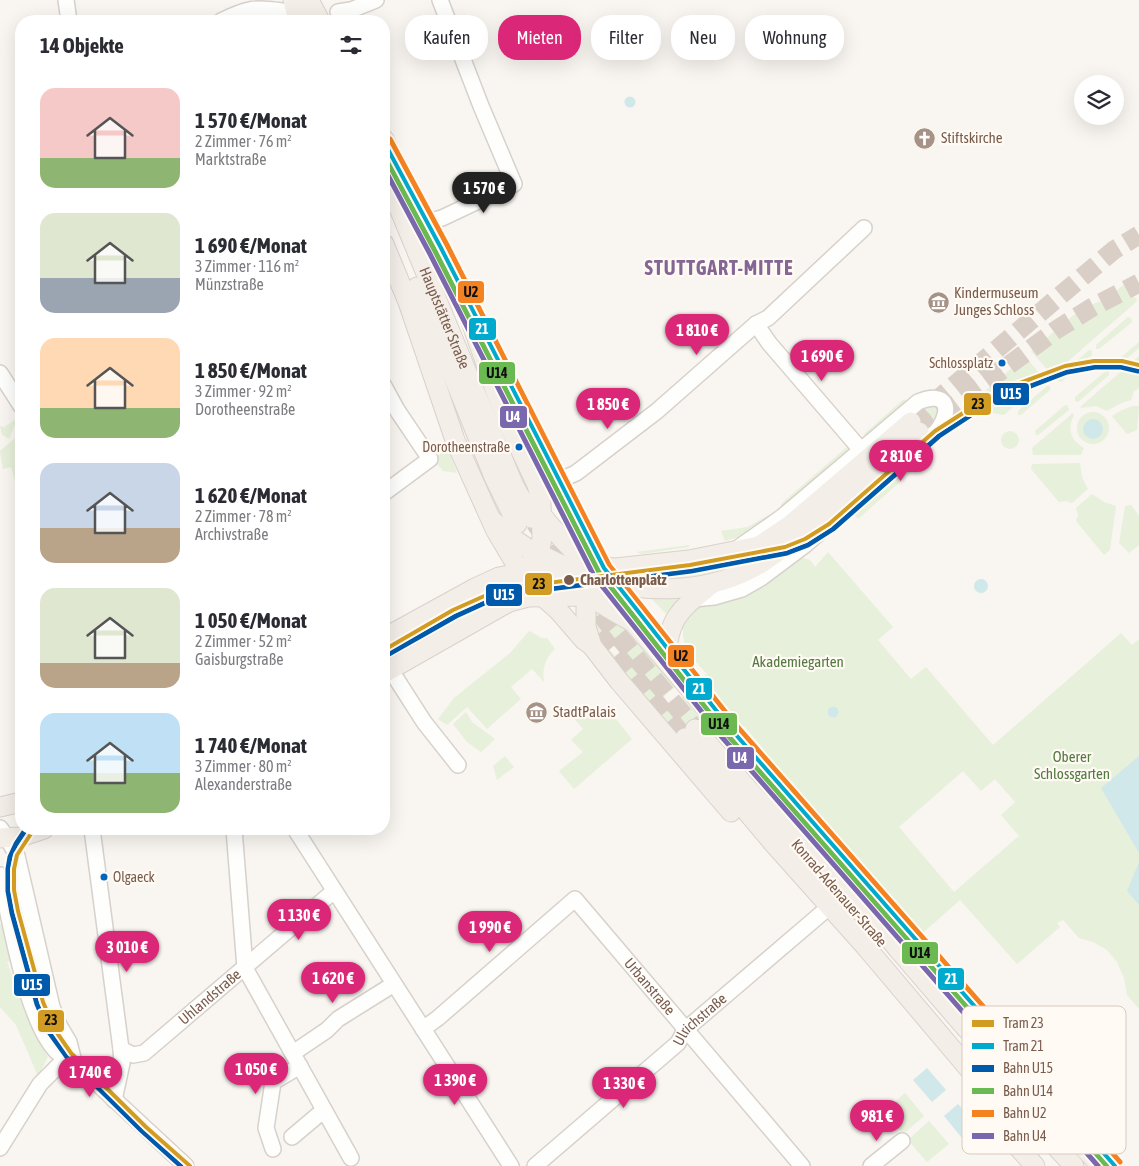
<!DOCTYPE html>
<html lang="de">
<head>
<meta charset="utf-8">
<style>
	:root { --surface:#fff; --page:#f2f2f3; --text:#2b2b33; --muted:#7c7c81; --accent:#db2777 }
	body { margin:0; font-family:"Asap Condensed",sans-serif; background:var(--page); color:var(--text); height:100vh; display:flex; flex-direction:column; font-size:19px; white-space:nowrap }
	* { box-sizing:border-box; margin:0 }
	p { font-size:16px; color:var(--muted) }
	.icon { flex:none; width:28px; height:28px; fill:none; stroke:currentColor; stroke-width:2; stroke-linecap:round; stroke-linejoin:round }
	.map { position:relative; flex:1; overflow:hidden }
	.sheet { position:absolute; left:15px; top:15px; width:375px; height:820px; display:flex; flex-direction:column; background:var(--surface); border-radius:20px; box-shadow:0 5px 20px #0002 }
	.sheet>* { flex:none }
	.guide { position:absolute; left:405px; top:15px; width:475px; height:45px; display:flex; gap:10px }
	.fabs { position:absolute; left:1074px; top:75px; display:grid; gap:10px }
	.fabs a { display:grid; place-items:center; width:50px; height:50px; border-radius:50%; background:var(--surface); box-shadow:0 5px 20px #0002; font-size:25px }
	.price { position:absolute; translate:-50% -42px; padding:0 11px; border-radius:18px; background:var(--accent); color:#fff; font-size:16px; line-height:32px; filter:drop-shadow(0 1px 2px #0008) }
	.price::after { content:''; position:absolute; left:50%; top:30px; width:15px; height:11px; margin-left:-8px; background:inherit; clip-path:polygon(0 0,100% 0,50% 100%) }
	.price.selected { background:#222; color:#fff }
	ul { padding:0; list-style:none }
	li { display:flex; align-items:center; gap:15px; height:125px; padding:0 25px }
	li span { display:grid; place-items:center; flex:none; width:140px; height:100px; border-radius:15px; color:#555 }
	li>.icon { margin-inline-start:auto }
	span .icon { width:60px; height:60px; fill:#fffc; stroke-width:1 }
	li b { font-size:21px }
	h2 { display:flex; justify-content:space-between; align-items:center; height:60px; padding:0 25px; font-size:21px }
	.chip { padding:0 18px; border-radius:20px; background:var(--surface); box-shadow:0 5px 20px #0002; font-size:18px; line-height:45px }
	.chip.selected { background:var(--accent); color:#fff }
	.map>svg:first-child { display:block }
	.green { fill:#e7f0db; fill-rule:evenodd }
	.water { fill:#d0e8ea }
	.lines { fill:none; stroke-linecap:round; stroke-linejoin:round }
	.major-tunnel { stroke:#d9cfc7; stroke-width:19; stroke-dasharray:19 9; stroke-linecap:butt }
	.minor-casing { stroke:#d7d1cb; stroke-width:18 }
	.major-casing { stroke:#dad1cc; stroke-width:21 }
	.minor { stroke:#fefefd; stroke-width:15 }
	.major { stroke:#f3eee8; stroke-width:19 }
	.rail-1-casing { stroke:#fffaf3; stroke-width:9 }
	.rail-2-casing { stroke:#fffaf3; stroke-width:9 }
	.rail-3-casing { stroke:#fffaf3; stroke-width:9 }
	.rail-4-casing { stroke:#fffaf3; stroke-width:9 }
	.rail-1 { stroke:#005aab; stroke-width:5 }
	.rail-2 { stroke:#6ab951; stroke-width:5 }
	.rail-3 { stroke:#f58220; stroke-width:5 }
	.rail-4 { stroke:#7a68ae; stroke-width:5 }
	.tram-1-casing { stroke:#fffaf3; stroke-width:8 }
	.tram-2-casing { stroke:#fffaf3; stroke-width:8 }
	.tram-1 { stroke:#d29c22; stroke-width:4 }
	.tram-2 { stroke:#00a9ce; stroke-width:4 }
	.bus-dot { fill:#0065bd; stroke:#fffaf3; stroke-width:2 }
	.stop-dot { fill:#7a5c4d; stroke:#fffaf3; stroke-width:2 }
	.labels { text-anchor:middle; stroke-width:4.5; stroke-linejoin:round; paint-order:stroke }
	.bus-label { font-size:14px; fill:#7a5c4d; stroke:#fffaf3; text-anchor:end }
	.poi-label { font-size:15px; fill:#7a5c4d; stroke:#fffaf3; text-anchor:start }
	.street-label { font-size:15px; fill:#7a5c4d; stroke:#fffaf3 }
	.stop-label { font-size:15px; font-weight:bold; fill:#7a5c4d; stroke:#fffaf3; text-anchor:start }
	.park-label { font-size:15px; fill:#537a41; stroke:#fffaf3 }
	.district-label { font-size:20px; font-weight:bold; letter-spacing:1px; fill:#846695; stroke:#fffaf3 }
	.key { fill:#fffaf3; stroke:#d7cbc1; stroke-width:1 }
	.key-label { font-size:14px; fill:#7a5c4d }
	.line-badge { stroke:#fffaf3; stroke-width:2 }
	.badge-label { font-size:14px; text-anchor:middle; font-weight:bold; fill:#fff }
	.pale-badge-label { font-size:14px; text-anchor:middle; font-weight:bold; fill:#111 }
</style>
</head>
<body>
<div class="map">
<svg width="1139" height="1166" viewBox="0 0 1139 1166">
	<rect width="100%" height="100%" fill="#f9f5f0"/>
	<g class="green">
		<polygon points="1123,285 1137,300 1135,303 1052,375 1031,351 1081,309 1108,298"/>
		<polygon points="1128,317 1131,318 1132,322 1099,349 1096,349 1096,345"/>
		<polygon points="1139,342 1139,348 1116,368 1113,368 1113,364"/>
		<polygon points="1089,350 1092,351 1092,355 1061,382 1058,381 1058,377"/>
		<polygon points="1025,356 1045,380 1004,415 993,413 984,414 975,400"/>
		<polygon points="1139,356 1139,388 1134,391 1131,400 1119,404 1107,411 1096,406 1082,408 1080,407"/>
		<polygon points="1106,371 1109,371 1109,375 1078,402 1075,401 1075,397"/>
		<polygon points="1047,386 1050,386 1050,390 1021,415 1018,415 1018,411"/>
		<polygon points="904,399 908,404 869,435 863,435"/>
		<polygon points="931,403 938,407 941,414 935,424 922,436 906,417"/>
		<polygon points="1065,405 1068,406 1069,410 1038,435 1036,435 1035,431"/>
		<polygon points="1133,406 1139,406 1137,430 1127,434 1112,416 1122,410"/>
		<circle cx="1093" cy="428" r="16"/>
		<path d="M1073 413 1074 415C1067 428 1070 440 1084 448L1081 455H1033L1032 448Z"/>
		<polygon points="15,420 16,422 9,439 2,435 0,426 4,427"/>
		<circle cx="1010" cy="440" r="9"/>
		<polygon points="21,433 21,455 19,456 21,466 21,491 18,492 11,467 3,469 0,451"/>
		<polygon points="848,446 848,451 844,458 783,510 781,507 781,504"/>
		<polygon points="922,450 928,457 858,519 852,512"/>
		<polygon points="443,452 449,453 451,456 457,473 443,471 437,464 436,457"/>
		<polygon points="1080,463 1082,477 1088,489 1072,503 1066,501 1059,502 1031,469 1032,464"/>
		<polygon points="1092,494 1104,502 1116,506 1110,550 1104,555 1076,521 1078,515 1076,508"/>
		<polygon points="1131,505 1139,516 1139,545 1129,553 1119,543 1125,506"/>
		<polygon points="771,514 774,518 748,534 725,541 721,531 747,527"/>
		<polygon points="689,545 689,547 642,554 636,552"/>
		<polygon points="764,551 754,560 695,580 653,579 655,575 737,562"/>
		<path d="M828 552 893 627 878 640 911 679 926 667 993 745 1121 633 1132 645 1139 639V1009L1127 995 1124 978 1117 962 1107 950 1093 942 1079 938 1063 920 1057 923 1060 927 1017 964 960 900 907 947 847 871 790 792 792 790 763 753 765 751 745 727 738 725 699 680 707 674C693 658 683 653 683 630L679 625 691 609 800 557 810 560 815 567ZM963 771 981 791 995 779 1015 802 1001 815 1019 836 954 892 899 827Z"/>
		<polygon points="689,593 677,602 666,614 649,596"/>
		<polygon points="635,596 660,624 662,640 625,598"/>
		<path d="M602 611 634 638 675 687 648 710 599 653 591 616 596 612ZM618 640H623L627 646 615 656 610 650 611 646Z"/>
		<path d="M529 631 542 638H547L555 649C545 658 542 669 544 682L532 669 511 687 521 699 487 729 467 707 447 725 438 719 454 698 510 653Z"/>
		<polygon points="683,697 704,722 678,744 656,719"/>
		<path d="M607 708 632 739 574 789 559 771 583 752 571 740 583 729 566 709C584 721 590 722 607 708Z"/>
		<polygon points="466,712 472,722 495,739 481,752 467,742 453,724"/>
		<polygon points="505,756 514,767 497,780 493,766"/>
		<polygon points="0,924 3,925 12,960 7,962 34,1034 48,1057 38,1076 16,1025 0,1007"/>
		<polygon points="905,1093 924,1116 903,1134 884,1112"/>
		<polygon points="929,1121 949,1144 927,1162 908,1140"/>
	</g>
	<g class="water">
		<circle cx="630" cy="102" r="5.5"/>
		<circle cx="1093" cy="429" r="10"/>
		<circle cx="981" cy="586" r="7"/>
		<circle cx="833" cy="712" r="5.5"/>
		<polygon points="1139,756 1139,853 1101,788"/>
		<polygon points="1139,862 1139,905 1127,891"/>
		<polygon points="927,1068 946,1090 932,1102 913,1080"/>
		<polygon points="958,1104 976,1125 962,1138 944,1116"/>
	</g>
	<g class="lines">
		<g class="major-tunnel">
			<polyline points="911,422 1114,250 1139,235"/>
			<polyline points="919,432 1056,330 1091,308 1139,283"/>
			<polyline points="535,523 606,621 695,729"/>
			<polyline points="581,612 685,738"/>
		</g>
		<defs>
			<g id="minor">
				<polyline points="66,0 69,21"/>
				<polyline points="338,12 351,10 376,0"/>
				<path d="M221 21C248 8 253 7 282 11"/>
				<polyline points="428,222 442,218 514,184 481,106 440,0"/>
				<polyline points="756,324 769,343 861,450"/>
				<polyline points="0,373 21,406"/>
				<polyline points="384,386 397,410 430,459 384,493"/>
				<polyline points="537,485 556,482 576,473 657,411 756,324 768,318 864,228"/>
				<path d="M693 599 714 597 742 589 761 578 805 545 937 431C953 409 947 390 918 402L782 517 735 550"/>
				<polyline points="390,669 424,722 458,765"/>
				<polyline points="0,828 8,839 17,856 52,1007 59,1025 69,1042 74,1062"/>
				<polyline points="92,829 121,1049 122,1063 114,1100"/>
				<polyline points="234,829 245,968 351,1158"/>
				<polyline points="295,829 511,1166"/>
				<path d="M0 875C10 919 26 1021 57 1052 62 1056 68 1059 74 1062L186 1166"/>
				<path id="s1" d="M423 1029 438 1018 575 899 802 1166"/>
				<path id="s2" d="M121 1049 133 1055 144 1053 334 891"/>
				<polyline points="293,1053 327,1030 338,1019 394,984"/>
				<polyline points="292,1137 324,1110"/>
				<polyline points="0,1148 40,1084 71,1053"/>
				<polyline points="273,1149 266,1128 273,1082 300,1066"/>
				<path id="s3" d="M535 1166 678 1043 685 1030 822 913"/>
				<polyline points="871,1166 902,1141"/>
			</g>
			<g id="major">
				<polyline points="293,0 298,21"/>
				<polyline points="309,0 320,21"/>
				<polyline points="384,139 404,187"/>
				<path id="s4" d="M384 172 514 486 532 518"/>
				<polyline points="409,198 428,222 457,282 497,395 508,423 537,485 541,501 542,538 539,554 515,580 495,597 485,615"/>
				<polyline points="384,244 408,302 455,440 496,531 521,573 542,596 558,610 584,640 591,645"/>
				<polyline points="417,287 494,477 517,524"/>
				<path d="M541 514C569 552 610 580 632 621L752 762 897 948 964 1026 1050 1117 1069 1132 1101 1166"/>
				<polyline points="492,520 511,537 527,548 564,566"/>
				<polyline points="610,573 594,586 586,602 586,627 592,646 619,681 731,812"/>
				<path d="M533 574C568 580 598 603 629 620"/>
				<path d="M597 578C649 596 716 592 763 562 789 545 812 524 835 504 863 480 891 456 919 432"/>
				<polyline points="384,638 475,588 499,577 547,568 588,566 616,568 689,560 759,546 789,526 911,422"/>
				<path d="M666 661C668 616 681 609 713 583"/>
				<polyline points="384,673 509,602 528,597 588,596 600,593"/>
				<polyline points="695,729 852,907"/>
				<polyline points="685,738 773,843 865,946 980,1082 1044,1134 1074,1166"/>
				<polyline points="0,807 21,802"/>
				<polyline points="0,838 20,837 44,829"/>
				<polyline points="980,1082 990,1112 998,1125 1035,1166"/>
			</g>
		</defs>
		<use href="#minor" class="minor-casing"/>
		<use href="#major" class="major-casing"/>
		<use href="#minor" class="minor"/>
		<use href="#major" class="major"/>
		<defs>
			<g id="rail-1">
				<polyline points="387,655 456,616 502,595 691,571 787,553 808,545 833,529 939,436 977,411 1015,392 1067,372 1095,367 1121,367 1138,371"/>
				<polyline points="26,829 16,844 10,857 8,869 8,891 12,913 37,1004 49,1032 67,1057 142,1131 181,1166"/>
			</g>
			<polyline id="rail-2" points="384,155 435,251 599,572 725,732 1107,1166"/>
			<polyline id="rail-3" points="390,139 447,245 609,565 735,724 1120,1162"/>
			<polyline id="rail-4" points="384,168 430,254 594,576 721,736 1098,1166"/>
		</defs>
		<use href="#rail-1" class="rail-1-casing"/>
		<use href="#rail-2" class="rail-2-casing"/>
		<use href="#rail-3" class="rail-3-casing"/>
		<use href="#rail-4" class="rail-4-casing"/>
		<use href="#rail-1" class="rail-1"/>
		<use href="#rail-2" class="rail-2"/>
		<use href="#rail-3" class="rail-3"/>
		<use href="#rail-4" class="rail-4"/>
		<defs>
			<g id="tram-1">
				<polyline points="384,650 453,610 500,589 690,565 785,547 805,539 829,524 935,431 974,406 1012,386 1065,366 1094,361 1122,361 1139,365"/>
				<polyline points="34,829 17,855 14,869 14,890 18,911 43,1002 55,1030 71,1053 146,1127 190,1166"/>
			</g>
			<polyline id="tram-2" points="384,142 441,248 604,568 730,728 1115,1166"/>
		</defs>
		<use href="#tram-1" class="tram-1-casing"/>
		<use href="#tram-2" class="tram-2-casing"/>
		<use href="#tram-1" class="tram-1"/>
		<use href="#tram-2" class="tram-2"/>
	</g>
	<defs>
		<symbol id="church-disc" viewBox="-11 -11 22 22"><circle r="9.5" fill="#a69286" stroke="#fffaf3"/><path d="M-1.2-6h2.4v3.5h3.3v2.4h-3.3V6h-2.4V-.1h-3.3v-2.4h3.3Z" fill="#fff"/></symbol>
		<symbol id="museum-disc" viewBox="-11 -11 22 22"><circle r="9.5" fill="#a69286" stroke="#fffaf3"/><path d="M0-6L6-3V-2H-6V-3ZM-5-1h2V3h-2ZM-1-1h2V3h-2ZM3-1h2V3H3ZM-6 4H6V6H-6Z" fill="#fff"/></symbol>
	</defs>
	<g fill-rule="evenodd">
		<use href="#church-disc" x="912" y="126" width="25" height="25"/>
		<use href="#museum-disc" x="926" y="290" width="25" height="25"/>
		<use href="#museum-disc" x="524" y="700" width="25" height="25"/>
	</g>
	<g class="bus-dot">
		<circle cx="1002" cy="363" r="4.5"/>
		<circle cx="519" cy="447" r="4.5"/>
		<circle cx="104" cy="877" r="4.5"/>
	</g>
	<circle class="stop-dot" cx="569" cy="580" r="6"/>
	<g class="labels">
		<g class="bus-label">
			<text x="993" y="368">Schlossplatz</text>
			<text x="510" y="452">Dorotheenstraße</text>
			<text x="113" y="882" text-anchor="start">Olgaeck</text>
		</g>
		<g class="poi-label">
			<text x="941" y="143">Stiftskirche</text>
			<text x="954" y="298">Kindermuseum<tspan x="954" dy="17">Junges Schloss</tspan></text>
			<text x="553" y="717">StadtPalais</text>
		</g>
		<g class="street-label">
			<text dy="5" stroke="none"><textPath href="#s4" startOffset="158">Hauptstätter Straße</textPath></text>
			<text transform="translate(839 893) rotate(49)" y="5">Konrad-Adenauer-Straße</text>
			<text dy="5" stroke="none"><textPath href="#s1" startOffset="315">Urbanstraße</textPath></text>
			<text dy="5" stroke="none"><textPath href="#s2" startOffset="111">Uhlandstraße</textPath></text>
			<text dy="5" stroke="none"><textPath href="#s3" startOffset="221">Ulrichstraße</textPath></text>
		</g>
		<g class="stop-label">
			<text x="580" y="585">Charlottenplatz</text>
		</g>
		<g class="park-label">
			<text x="798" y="667">Akademiegarten</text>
			<text x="1072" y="762">Oberer<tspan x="1072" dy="17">Schlossgarten</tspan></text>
		</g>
		<g class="district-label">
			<text x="719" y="275">STUTTGART-MITTE</text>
		</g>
	</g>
	<rect x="962" y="1006" width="164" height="148" rx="8" class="key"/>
	<rect x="972" y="1020" width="22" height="7" fill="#d29c22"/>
	<rect x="972" y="1043" width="22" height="6" fill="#00a9ce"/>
	<rect x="972" y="1065" width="22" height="7" fill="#005aab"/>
	<rect x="972" y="1088" width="22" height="6" fill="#6ab951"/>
	<rect x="972" y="1110" width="22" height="7" fill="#f58220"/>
	<rect x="972" y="1133" width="22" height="6" fill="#7a68ae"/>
	<g class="key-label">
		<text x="1003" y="1028">Tram 23</text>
		<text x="1003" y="1051">Tram 21</text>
		<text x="1003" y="1073">Bahn U15</text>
		<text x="1003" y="1096">Bahn U14</text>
		<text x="1003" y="1118">Bahn U2</text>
		<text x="1003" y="1141">Bahn U4</text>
	</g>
	<g class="line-badge">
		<rect x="457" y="280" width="28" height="24" rx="5" fill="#f58220"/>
		<rect x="468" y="317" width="29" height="24" rx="5" fill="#00a9ce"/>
		<rect x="478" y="361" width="38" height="24" rx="5" fill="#6ab951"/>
		<rect x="992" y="382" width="38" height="24" rx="5" fill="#005aab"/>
		<rect x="963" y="392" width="29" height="24" rx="5" fill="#d29c22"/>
		<rect x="499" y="405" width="29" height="24" rx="5" fill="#7a68ae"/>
		<rect x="524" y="572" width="29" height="24" rx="5" fill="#d29c22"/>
		<rect x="485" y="583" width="38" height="24" rx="5" fill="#005aab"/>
		<rect x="667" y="644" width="28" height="24" rx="5" fill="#f58220"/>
		<rect x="685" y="677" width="28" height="24" rx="5" fill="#00a9ce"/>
		<rect x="700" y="712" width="38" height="24" rx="5" fill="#6ab951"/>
		<rect x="726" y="746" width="29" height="24" rx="5" fill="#7a68ae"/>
		<rect x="901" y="941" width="38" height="24" rx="5" fill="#6ab951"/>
		<rect x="937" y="967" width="28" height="24" rx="5" fill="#00a9ce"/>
		<rect x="13" y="973" width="38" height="24" rx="5" fill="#005aab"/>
		<rect x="37" y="1009" width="28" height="24" rx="5" fill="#d29c22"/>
	</g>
	<g class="badge-label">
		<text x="482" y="334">21</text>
		<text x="1011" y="399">U15</text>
		<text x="513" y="422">U4</text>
		<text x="504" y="600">U15</text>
		<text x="699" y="694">21</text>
		<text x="740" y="763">U4</text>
		<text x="951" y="984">21</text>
		<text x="32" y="990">U15</text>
	</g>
	<g class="pale-badge-label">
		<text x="471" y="297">U2</text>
		<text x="497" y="378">U14</text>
		<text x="978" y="409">23</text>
		<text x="539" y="589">23</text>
		<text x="681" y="661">U2</text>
		<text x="719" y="729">U14</text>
		<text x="920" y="958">U14</text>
		<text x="51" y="1025">23</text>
	</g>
</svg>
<div class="fabs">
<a><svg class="icon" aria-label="layers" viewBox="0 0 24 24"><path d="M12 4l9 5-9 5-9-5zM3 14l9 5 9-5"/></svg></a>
</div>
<b class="price selected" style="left:484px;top:214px">1 570 €</b>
<b class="price" style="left:697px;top:356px">1 810 €</b>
<b class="price" style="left:822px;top:382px">1 690 €</b>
<b class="price" style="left:608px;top:430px">1 850 €</b>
<b class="price" style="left:901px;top:482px">2 810 €</b>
<b class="price" style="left:299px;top:941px">1 130 €</b>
<b class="price" style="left:490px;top:953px">1 990 €</b>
<b class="price" style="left:127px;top:973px">3 010 €</b>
<b class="price" style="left:333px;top:1004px">1 620 €</b>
<b class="price" style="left:256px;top:1095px">1 050 €</b>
<b class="price" style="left:90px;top:1098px">1 740 €</b>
<b class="price" style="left:455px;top:1106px">1 390 €</b>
<b class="price" style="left:624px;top:1109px">1 330 €</b>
<b class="price" style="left:877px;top:1142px">981 €</b>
<div class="guide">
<a class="chip">Kaufen</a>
<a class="chip selected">Mieten</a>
<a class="chip">Filter</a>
<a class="chip">Neu</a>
<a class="chip">Wohnung</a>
</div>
<section class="sheet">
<h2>14 Objekte<svg class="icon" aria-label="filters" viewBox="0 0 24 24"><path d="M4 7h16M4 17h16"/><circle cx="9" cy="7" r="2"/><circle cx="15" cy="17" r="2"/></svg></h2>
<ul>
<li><span style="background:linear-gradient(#f6c9c9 70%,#8fb573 0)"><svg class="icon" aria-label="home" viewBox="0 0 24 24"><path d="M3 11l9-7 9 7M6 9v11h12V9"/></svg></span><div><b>1 570 €/Monat</b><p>2 Zimmer · 76 m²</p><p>Marktstraße</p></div></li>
<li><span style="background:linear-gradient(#dfe7d0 65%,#9aa5b1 0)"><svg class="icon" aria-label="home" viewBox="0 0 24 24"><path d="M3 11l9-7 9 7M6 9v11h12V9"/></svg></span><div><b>1 690 €/Monat</b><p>3 Zimmer · 116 m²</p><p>Münzstraße</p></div></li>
<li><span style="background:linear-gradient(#ffd9b3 70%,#8fb573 0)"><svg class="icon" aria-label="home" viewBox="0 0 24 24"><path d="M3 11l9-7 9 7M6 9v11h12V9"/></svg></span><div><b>1 850 €/Monat</b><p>3 Zimmer · 92 m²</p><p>Dorotheenstraße</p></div></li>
<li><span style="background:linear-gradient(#c9d6e8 65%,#b9a48a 0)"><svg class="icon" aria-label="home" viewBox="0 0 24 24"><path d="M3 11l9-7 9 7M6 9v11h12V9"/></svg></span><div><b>1 620 €/Monat</b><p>2 Zimmer · 78 m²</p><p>Archivstraße</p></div></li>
<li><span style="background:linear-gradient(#dfe7d0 75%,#b9a48a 0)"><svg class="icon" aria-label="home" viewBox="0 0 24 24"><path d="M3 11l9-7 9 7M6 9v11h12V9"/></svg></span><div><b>1 050 €/Monat</b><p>2 Zimmer · 52 m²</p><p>Gaisburgstraße</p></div></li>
<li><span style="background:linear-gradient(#bfe0f5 60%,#8fb573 0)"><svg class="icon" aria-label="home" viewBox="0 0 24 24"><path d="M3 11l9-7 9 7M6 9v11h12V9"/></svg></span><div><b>1 740 €/Monat</b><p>3 Zimmer · 80 m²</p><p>Alexanderstraße</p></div></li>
</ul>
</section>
</div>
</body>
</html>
